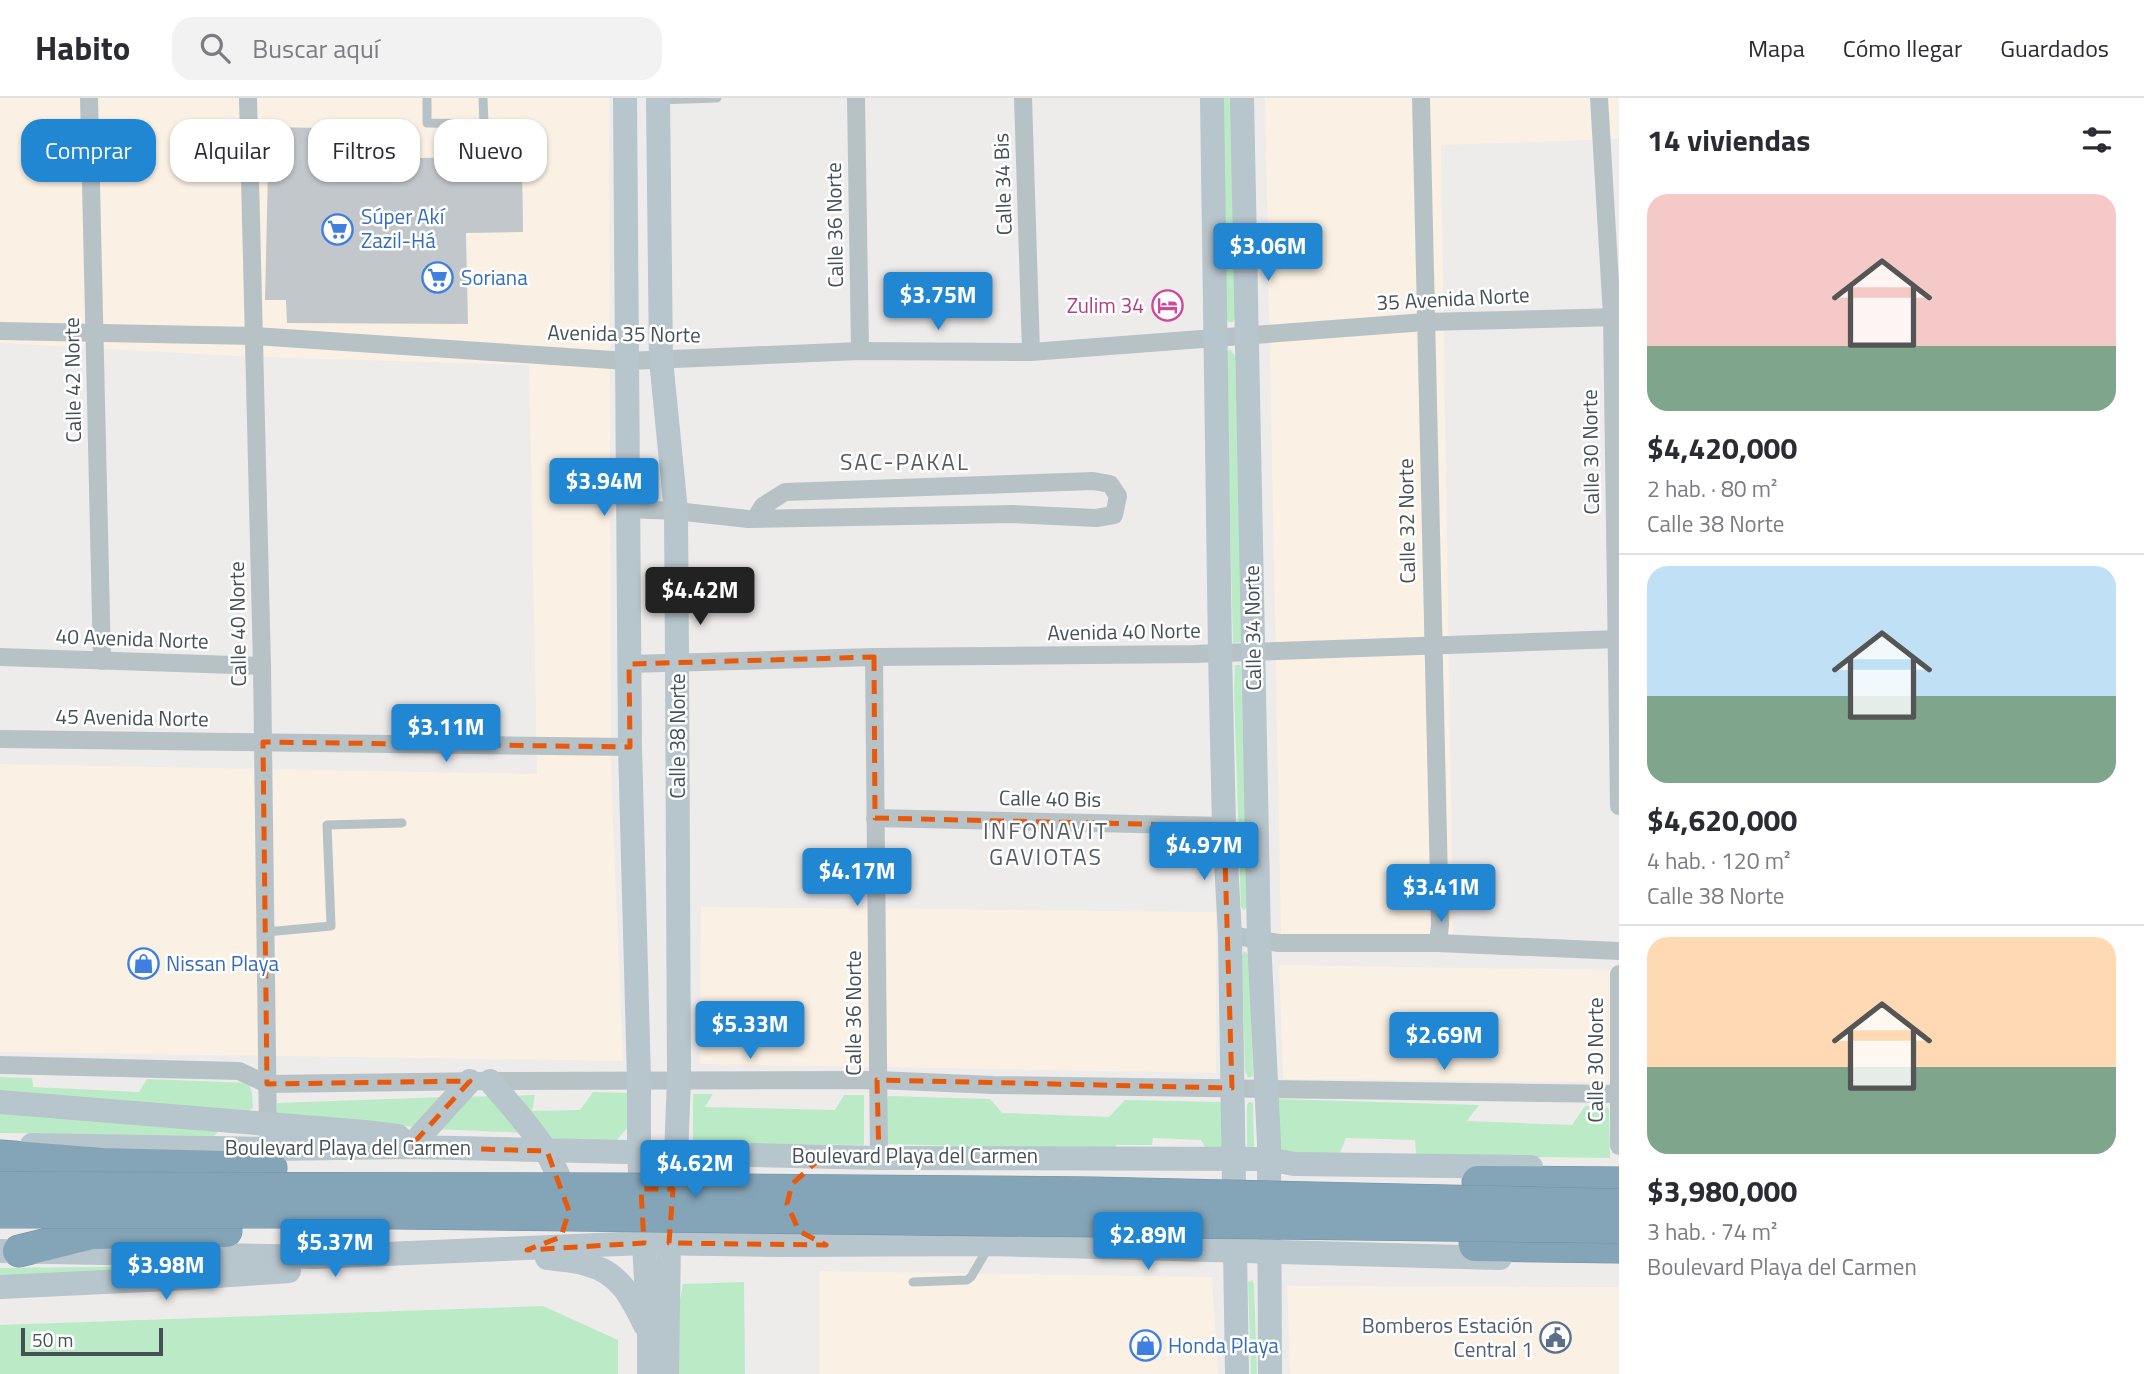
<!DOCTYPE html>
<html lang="es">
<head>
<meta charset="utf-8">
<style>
	:root { --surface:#fff; --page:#f2f2f3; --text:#2b2b33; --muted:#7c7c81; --line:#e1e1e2; --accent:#2187d2 }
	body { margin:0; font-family:"Titillium Web",sans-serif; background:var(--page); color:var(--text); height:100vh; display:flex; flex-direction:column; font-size:26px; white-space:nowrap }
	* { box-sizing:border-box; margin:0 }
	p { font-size:23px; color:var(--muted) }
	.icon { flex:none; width:38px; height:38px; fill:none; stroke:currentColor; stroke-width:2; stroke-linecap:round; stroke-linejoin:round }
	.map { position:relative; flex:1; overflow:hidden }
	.drawer { display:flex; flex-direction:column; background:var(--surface); width:525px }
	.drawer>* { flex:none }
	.banner { position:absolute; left:21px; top:21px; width:665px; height:63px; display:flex; gap:14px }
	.scale { position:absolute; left:21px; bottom:18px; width:142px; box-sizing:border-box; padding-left:7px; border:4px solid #455157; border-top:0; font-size:19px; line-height:24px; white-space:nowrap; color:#455157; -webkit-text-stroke:5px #fff; paint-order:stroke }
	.price { position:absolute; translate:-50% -60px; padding:0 16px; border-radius:7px; background:var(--accent); color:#fff; font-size:23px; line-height:46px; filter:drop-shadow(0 2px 4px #0008) }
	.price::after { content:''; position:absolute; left:50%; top:42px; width:21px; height:16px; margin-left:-10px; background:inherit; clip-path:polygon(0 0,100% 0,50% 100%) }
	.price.on { background:#222; color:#fff }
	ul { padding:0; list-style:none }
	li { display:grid; align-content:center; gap:14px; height:371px; padding:0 28px }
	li+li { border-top:2px solid var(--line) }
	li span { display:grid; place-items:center; height:217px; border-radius:21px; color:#555 }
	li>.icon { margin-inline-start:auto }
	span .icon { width:126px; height:126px; fill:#fffc; stroke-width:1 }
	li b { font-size:30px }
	h2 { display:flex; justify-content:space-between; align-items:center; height:84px; padding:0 28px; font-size:30px }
	.tag { padding:0 24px; border-radius:21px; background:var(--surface); box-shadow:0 2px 5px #0004; font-size:24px; line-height:63px }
	.tag.on { background:var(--accent); color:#fff }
	header { display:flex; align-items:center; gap:42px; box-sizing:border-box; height:98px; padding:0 35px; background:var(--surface); border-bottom:2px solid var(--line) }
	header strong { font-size:33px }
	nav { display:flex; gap:38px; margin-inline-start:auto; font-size:24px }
	.search { width:490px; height:63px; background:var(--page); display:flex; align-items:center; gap:18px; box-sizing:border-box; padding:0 24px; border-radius:21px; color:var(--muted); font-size:26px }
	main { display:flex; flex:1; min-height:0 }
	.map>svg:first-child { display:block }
	.commercial { fill:#faf0e3 }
	.green { fill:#baebc6 }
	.building { fill:#c2c7cb }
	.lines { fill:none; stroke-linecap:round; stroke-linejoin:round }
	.highway-casing { stroke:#7090a4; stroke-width:33 }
	.lane { stroke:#b7c2c7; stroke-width:9 }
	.street { stroke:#b7c2c7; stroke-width:18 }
	.secondary { stroke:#b7c5cc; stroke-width:24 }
	.highway { stroke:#84a5b8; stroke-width:32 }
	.highway-bridge-casing { stroke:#7090a4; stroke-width:33; stroke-linecap:butt }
	.highway-bridge { stroke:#84a5b8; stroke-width:32 }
	.marked { fill:none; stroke:#e8590c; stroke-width:5; stroke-dasharray:14 9; stroke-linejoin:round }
	.labels { text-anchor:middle; stroke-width:5; stroke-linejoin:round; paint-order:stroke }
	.street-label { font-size:21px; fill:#455157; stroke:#fff }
	.shop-label { font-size:21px; fill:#366cbe; stroke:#fff; text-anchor:start }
	.hotel-label { font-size:21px; fill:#b23c85; stroke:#fff; text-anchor:end }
	.service-label { font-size:21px; fill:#4e5e75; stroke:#fff; text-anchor:end }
	.neighbourhood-label { font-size:23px; letter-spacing:2px; fill:#585d60; stroke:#fff }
</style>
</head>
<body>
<header>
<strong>Habito</strong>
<div class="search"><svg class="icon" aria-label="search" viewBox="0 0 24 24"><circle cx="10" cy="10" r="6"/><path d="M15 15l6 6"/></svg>Buscar aquí</div>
<nav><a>Mapa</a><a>Cómo llegar</a><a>Guardados</a></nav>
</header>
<main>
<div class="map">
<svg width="1619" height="1276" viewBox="0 0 1619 1276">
	<rect width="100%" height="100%" fill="#eeebeb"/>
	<g class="commercial">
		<polygon points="0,0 609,0 611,676 623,963 0,954 0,666 537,676 529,267 252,259 0,245"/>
		<polygon points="1265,0 1619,0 1619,41 1441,47 1453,837 1281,838"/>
		<polygon points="701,809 1216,814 1216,975 700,966"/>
		<polygon points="1279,867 1619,872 1619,984 1283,981"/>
		<polygon points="819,1173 1212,1179 1218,1276 819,1276"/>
		<polygon points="1287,1188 1619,1189 1619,1276 1290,1276"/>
	</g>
	<g class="green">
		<polygon points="1223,0 1231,0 1235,220 1233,224 1228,224 1226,217"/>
		<polygon points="1230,251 1235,258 1242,544 1233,545 1226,255"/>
		<polygon points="1235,567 1240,567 1241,572 1248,809 1244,812 1241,809 1234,592"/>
		<polygon points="1244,853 1249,857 1253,978 1248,980 1245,972 1242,858"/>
		<polygon points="0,979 32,980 33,989 139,994 147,981 249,985 252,995 253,1010 242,1016 0,996"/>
		<polygon points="593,994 628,995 628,1029 616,1043 548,1040 511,998 535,997 532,1013 580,1012"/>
		<polygon points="693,996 713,996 705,1009 835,1012 844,997 864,997 864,1047 701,1045 693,1042"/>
		<polygon points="493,998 524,1035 435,1031 466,999"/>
		<polygon points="889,998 990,1001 1002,1015 1109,1019 1125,1002 1222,1004 1223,1053 1207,1053 1201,1042 1153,1040 1152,1047 1117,1047 1112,1052 885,1046 884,1002"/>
		<polygon points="445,999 417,1029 277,1017 277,1005"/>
		<polygon points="1278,1001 1479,1007 1467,1023 1572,1027 1585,1008 1605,1007 1609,1012 1610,1060 1416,1057 1415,1042 1346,1040 1339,1057 1288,1057 1278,1049"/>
		<polygon points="1249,1004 1252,1004 1253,1008 1254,1049 1247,1050 1247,1007"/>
		<polygon points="0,1013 220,1032 214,1038 0,1035"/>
		<polygon points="180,1168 182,1171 0,1181 0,1170"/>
		<polygon points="1252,1182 1254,1187 1257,1276 1251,1276 1248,1184"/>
		<polygon points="744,1184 745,1276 678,1276 680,1202 683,1186"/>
		<polygon points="543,1208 618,1242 618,1276 0,1276 0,1227"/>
	</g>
	<polygon class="building" points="269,29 407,32 408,60 522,59 523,134 466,135 468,226 287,225 286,202 265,202"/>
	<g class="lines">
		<defs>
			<g id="highway">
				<polyline points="0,1058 102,1066 271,1070"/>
				<polyline points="1478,1084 1619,1085"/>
				<polyline points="1475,1147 1619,1149"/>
				<polyline points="19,1153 92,1135 226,1133"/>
			</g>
		</defs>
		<use href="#highway" class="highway-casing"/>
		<g class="lane">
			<polyline points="427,0 427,25 484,26 483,0"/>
			<polyline points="659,2 717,0"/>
			<polyline points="266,834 331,828 327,727 402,725"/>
			<polyline points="913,1184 967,1182 971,1179 988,1150"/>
		</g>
		<g class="street">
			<polyline points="89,0 102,563"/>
			<polyline points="248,0 262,568 268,1036"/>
			<polyline points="856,0 860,253"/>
			<polyline points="1023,0 1031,254"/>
			<polyline points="1421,0 1440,827 1438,845"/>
			<polyline points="1599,0 1612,218 1619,708"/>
			<polyline points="0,233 255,238 627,263 860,253 1031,254 1425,224 1619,219"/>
			<polyline points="627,411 676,413 748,421 1013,416 1096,420 1114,417 1118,398 1110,386 1093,383 785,394 763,408 755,421"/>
			<polyline points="0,559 262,568"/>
			<polyline points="874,559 879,1060"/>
			<polyline points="629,566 874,559 1194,556 1619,541"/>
			<polyline points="0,641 630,649"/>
			<polyline points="875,720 1224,728"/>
			<polyline points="1230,837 1279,845 1438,845 1619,853"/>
			<polyline points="1619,876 1619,1048"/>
			<polyline points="0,967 239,973 267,986 490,983 877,982 993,987 1619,996"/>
		</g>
		<g class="secondary">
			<polyline points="625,0 630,649 639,982 639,1056 649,1235 649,1276"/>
			<polyline points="658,0 661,262 676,413 677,564 679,982 676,1056 669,1143 667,1276"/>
			<polyline points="1212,0 1220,555 1224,728 1230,837 1237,1276"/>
			<polyline points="1242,0 1259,842 1269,1045 1270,1276"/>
			<path d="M490 983C522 1021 556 1054 567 1105"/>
			<polyline points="0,1004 365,1034 398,1038 410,1049 470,983"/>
			<polyline points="32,1047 268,1051 410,1049 879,1060 1269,1061 1294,1066 1531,1069"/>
			<polyline points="0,1153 315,1159 644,1145 780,1147 990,1146 1500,1160"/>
			<path d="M547 1160C560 1162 573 1162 586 1166 619 1174 631 1198 645 1227"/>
			<polyline points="0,1189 189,1180 289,1173"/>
		</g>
		<use href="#highway" class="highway"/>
		<defs>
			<g id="highway-bridge">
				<polyline points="0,1090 619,1091 1093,1095 1619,1107"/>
				<polyline points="0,1114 305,1114 1619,1129"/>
			</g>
		</defs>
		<use href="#highway-bridge" class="highway-bridge-casing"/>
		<use href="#highway-bridge" class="highway-bridge"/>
	</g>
	<path class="marked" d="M874 559 875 720 1224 728 1232 990 877 982 879 1060 824 1057 792 1086 787 1106 799 1133 826 1147 669 1145 673 1091H641L644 1145 527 1152 561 1139 569 1113 547 1053 410 1049 470 983 267 986 263 644 630 649 629 566Z"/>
	<defs>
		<symbol id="supermarket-ring" viewBox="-11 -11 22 22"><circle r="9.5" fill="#fff" stroke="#3f7fe0" stroke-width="1.5"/><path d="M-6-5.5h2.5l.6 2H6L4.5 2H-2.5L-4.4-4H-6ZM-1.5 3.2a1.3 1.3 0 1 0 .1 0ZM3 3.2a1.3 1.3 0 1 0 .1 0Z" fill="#3f7fe0"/></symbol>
		<symbol id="hotel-ring" viewBox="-11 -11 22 22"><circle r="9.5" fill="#fff" stroke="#d1479c" stroke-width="1.5"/><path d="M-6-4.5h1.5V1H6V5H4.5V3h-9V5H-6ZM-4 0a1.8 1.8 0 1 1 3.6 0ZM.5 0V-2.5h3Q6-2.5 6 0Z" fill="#d1479c"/></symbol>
		<symbol id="shop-ring" viewBox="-11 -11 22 22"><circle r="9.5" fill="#fff" stroke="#3f7fe0" stroke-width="1.5"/><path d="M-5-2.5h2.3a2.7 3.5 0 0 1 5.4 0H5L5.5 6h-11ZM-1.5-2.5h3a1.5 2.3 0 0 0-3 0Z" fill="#3f7fe0"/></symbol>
		<symbol id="civic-ring" viewBox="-11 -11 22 22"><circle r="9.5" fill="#fff" stroke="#5c6f8a" stroke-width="1.5"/><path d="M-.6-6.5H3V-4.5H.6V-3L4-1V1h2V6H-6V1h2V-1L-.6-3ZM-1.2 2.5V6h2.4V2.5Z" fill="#5c6f8a"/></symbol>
	</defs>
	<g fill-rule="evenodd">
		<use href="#supermarket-ring" x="320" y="114" width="35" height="35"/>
		<use href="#supermarket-ring" x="420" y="162" width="35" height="35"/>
		<use href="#hotel-ring" x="1150" y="190" width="35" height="35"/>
		<use href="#shop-ring" x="126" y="848" width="35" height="35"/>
		<use href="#civic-ring" x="1538" y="1222" width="35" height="35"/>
		<use href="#shop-ring" x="1128" y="1230" width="35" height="35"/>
	</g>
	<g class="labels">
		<g class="street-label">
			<text transform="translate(1003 86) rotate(-92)" y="7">Calle 34 Bis</text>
			<text transform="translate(835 127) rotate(-91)" y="7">Calle 36 Norte</text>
			<text transform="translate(1453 201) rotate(-3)" y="7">35 Avenida Norte</text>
			<text transform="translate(624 236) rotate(1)" y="7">Avenida 35 Norte</text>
			<text transform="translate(73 282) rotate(-91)" y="7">Calle 42 Norte</text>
			<text transform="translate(1591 354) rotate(-91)" y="7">Calle 30 Norte</text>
			<text transform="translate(1407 423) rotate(-91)" y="7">Calle 32 Norte</text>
			<text transform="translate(238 526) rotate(-91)" y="7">Calle 40 Norte</text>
			<text transform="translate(1253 530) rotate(-91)" y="7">Calle 34 Norte</text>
			<text transform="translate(1124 534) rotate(-1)" y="7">Avenida 40 Norte</text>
			<text transform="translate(132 541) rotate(2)" y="7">40 Avenida Norte</text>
			<text transform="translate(132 620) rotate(1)" y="7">45 Avenida Norte</text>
			<text transform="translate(678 638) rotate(-90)" y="7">Calle 38 Norte</text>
			<text transform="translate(1050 701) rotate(1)" y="7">Calle 40 Bis</text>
			<text transform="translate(854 915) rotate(-90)" y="7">Calle 36 Norte</text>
			<text transform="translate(1596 962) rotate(-90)" y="7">Calle 30 Norte</text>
			<text x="348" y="1057">Boulevard Playa del Carmen</text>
			<text x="915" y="1065">Boulevard Playa del Carmen</text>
		</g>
		<g class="shop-label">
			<text x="361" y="126">Súper Akí<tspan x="361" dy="24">Zazil-Há</tspan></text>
			<text x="461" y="187">Soriana</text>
			<text x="166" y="873">Nissan Playa</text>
			<text x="1168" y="1255">Honda Playa</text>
		</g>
		<g class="hotel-label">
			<text x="1144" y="215">Zulim 34</text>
		</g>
		<g class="service-label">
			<text x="1533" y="1235">Bomberos Estación<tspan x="1533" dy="24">Central 1</tspan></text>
		</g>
		<g class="neighbourhood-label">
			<text x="905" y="372">SAC-PAKAL</text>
			<text x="1046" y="741">INFONAVIT<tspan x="1046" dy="26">GAVIOTAS</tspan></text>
		</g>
	</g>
</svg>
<div class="scale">50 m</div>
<b class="price" style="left:1268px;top:185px">$3.06M</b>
<b class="price" style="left:938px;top:234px">$3.75M</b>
<b class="price" style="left:604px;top:420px">$3.94M</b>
<b class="price on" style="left:700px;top:529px">$4.42M</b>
<b class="price" style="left:446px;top:666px">$3.11M</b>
<b class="price" style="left:1204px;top:784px">$4.97M</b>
<b class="price" style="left:857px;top:810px">$4.17M</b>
<b class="price" style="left:1441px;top:826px">$3.41M</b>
<b class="price" style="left:750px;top:963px">$5.33M</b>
<b class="price" style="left:1444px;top:974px">$2.69M</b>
<b class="price" style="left:695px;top:1102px">$4.62M</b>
<b class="price" style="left:1148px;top:1174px">$2.89M</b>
<b class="price" style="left:335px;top:1181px">$5.37M</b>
<b class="price" style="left:166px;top:1204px">$3.98M</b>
<div class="banner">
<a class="tag on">Comprar</a>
<a class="tag">Alquilar</a>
<a class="tag">Filtros</a>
<a class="tag">Nuevo</a>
</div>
</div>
<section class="drawer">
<h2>14 viviendas<svg class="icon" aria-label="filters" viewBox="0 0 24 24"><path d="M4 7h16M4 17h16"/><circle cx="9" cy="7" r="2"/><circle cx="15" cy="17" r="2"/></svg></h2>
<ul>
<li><span style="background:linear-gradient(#f6c9c9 70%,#7fa58c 0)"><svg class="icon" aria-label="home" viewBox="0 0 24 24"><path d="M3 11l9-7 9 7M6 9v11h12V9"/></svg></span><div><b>$4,420,000</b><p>2 hab. · 80 m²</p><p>Calle 38 Norte</p></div></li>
<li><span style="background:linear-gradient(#bfe0f5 60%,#7fa58c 0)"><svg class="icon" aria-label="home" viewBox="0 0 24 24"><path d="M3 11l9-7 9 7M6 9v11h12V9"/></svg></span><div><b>$4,620,000</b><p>4 hab. · 120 m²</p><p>Calle 38 Norte</p></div></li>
<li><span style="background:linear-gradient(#ffd9b3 60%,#7fa58c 0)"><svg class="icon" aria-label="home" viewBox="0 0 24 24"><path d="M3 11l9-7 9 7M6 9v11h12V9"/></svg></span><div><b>$3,980,000</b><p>3 hab. · 74 m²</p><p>Boulevard Playa del Carmen</p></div></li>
</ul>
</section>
</main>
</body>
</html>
